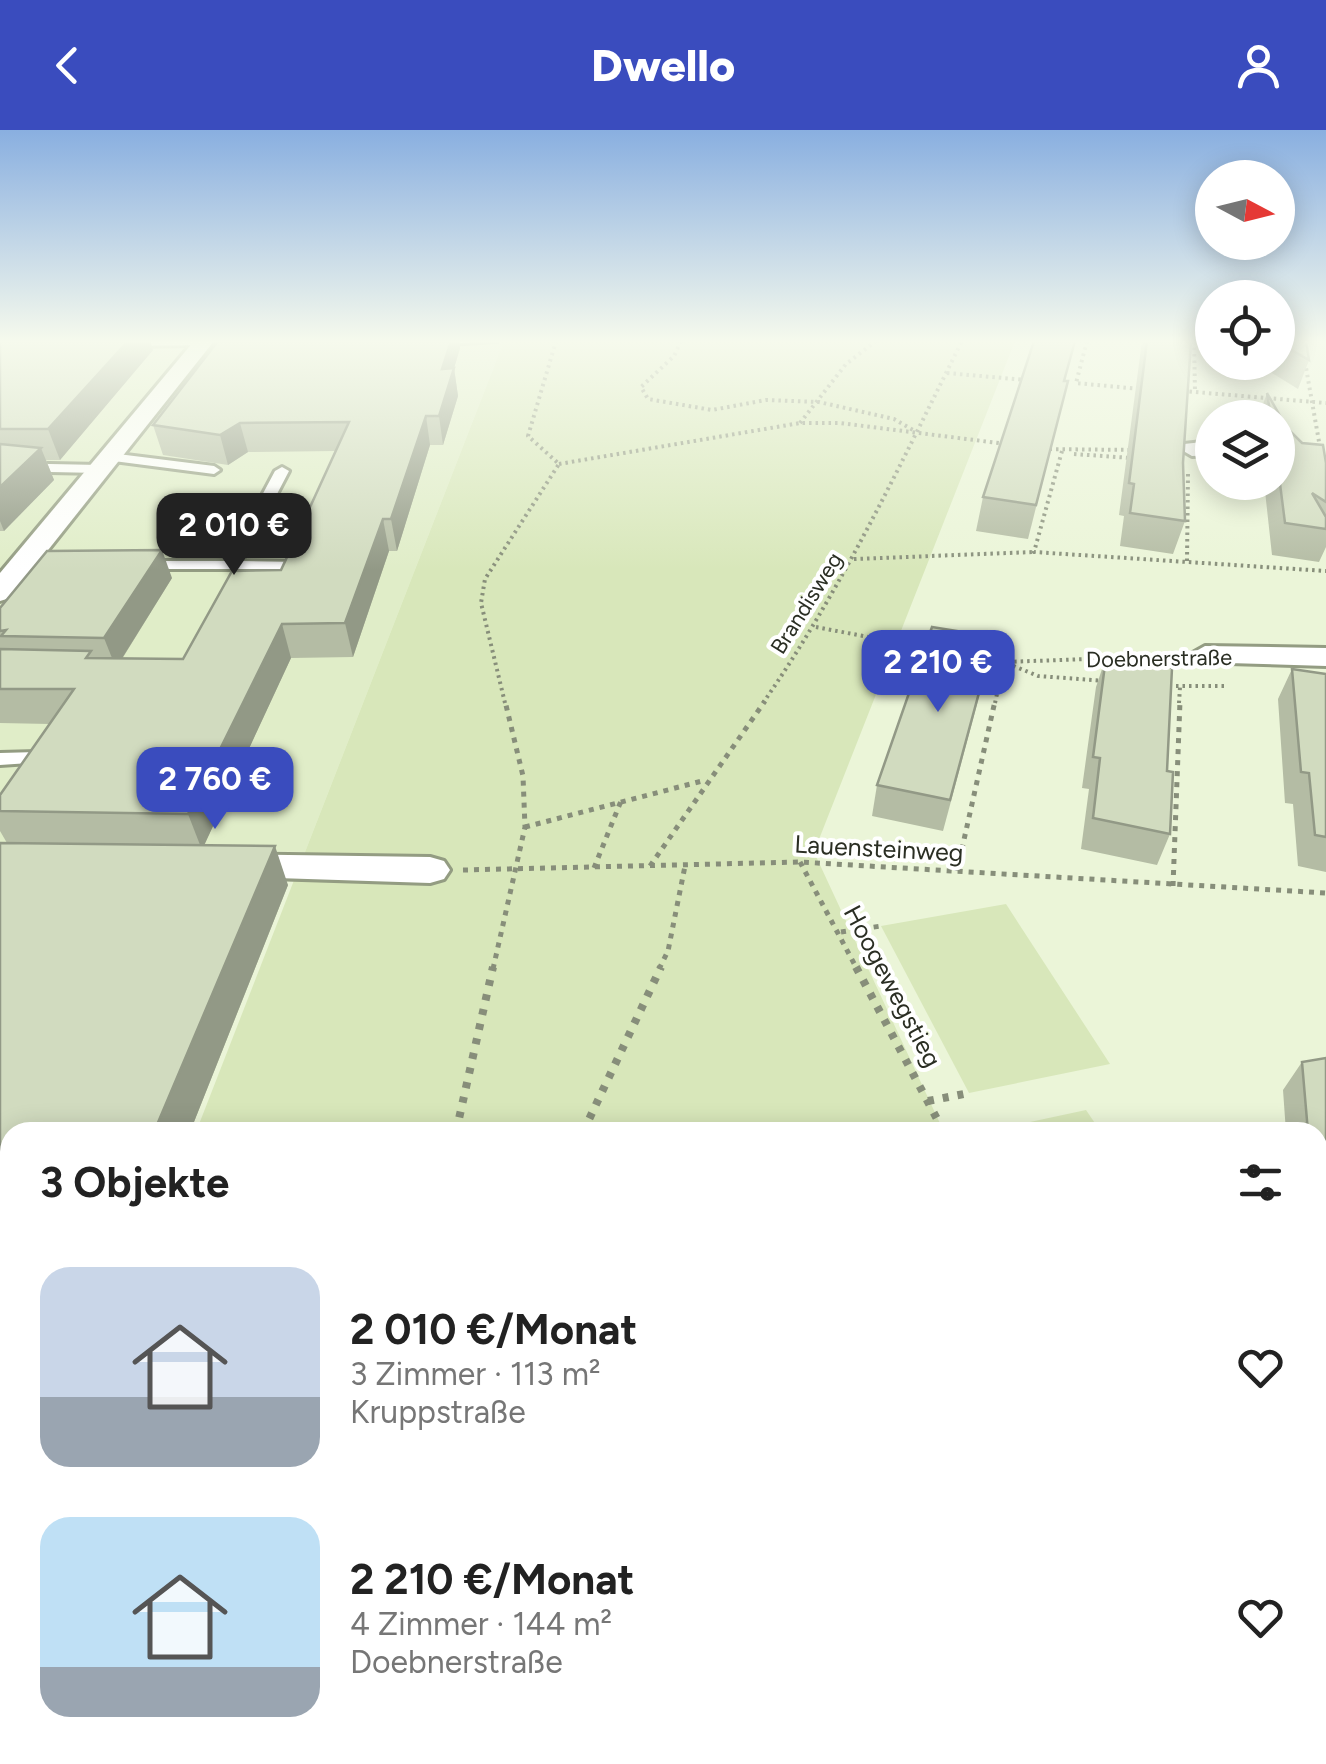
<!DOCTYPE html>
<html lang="de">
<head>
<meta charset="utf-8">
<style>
	:root { --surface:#fff; --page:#f2f2f2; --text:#222; --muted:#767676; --accent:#3a4cbe }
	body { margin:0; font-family:Figtree,sans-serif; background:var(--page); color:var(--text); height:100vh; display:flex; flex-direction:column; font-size:38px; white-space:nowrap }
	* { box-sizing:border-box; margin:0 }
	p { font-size:32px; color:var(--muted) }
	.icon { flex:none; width:55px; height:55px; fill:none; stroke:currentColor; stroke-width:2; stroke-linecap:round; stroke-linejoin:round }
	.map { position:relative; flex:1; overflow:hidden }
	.drawer { position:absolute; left:0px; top:992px; width:1328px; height:642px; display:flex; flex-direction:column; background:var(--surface); border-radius:30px 30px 0 0; box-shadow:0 5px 25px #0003 }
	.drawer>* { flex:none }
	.needle { width:65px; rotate:97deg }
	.tools { position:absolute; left:1195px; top:30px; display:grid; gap:20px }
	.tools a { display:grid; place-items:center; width:100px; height:100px; border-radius:50%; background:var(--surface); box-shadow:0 5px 25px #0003; font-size:50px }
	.price { position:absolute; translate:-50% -85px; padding:0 22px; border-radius:20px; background:var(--accent); color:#fff; font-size:32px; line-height:65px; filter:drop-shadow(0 2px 5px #0008) }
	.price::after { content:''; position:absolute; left:50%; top:60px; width:30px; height:22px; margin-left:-15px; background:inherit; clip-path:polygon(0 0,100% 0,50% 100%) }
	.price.current { background:#222; color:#fff }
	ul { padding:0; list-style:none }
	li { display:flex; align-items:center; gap:30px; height:250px; padding:0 40px }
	li span { display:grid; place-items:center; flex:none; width:280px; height:200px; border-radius:30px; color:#555 }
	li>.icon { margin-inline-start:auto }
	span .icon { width:120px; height:120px; fill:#fffc; stroke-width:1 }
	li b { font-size:42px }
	h2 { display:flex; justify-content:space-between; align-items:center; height:120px; padding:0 40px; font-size:42px }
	header { display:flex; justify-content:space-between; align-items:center; height:130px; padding:0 40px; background:var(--accent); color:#fff; font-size:45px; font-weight:800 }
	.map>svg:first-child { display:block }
	.built { fill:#e0edc8 }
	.green { fill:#d8e7ba }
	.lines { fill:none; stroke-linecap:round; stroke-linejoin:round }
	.lane-casing { stroke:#939c82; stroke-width:6 }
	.street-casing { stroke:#939c82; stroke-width:6 }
	.path-far3 { stroke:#878e7a; stroke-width:4; stroke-dasharray:2.5 4; stroke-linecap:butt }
	.path-far2 { stroke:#878e7a; stroke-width:5; stroke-dasharray:5 6; stroke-linecap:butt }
	.path-far1 { stroke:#878e7a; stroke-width:8; stroke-dasharray:6 9; stroke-linecap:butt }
	.path { stroke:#878e7a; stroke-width:10; stroke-dasharray:8 11; stroke-linecap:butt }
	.lane { fill:#fff; fill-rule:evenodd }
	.street { fill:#fff; fill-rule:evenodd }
	.wall { fill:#b4bca4 }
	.shaded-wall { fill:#929986 }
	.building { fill:#d1dbbf; stroke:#929986; stroke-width:2.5 }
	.labels { text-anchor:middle; stroke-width:8; stroke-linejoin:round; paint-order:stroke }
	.far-street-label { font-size:22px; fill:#2a2e23; stroke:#fff }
	.street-label { font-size:25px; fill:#2a2e23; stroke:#fff }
</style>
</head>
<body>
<header><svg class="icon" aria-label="back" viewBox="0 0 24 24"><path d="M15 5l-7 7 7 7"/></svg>Dwello<svg class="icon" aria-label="person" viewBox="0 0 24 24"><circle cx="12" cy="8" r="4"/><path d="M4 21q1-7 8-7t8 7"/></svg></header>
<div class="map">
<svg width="1326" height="1634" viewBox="0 0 1326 1634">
	<rect width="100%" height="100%" fill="#ebf5d8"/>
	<polygon class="built" points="0,211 504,211 305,722 0,716"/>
	<g class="green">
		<polygon points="504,211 1015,211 814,722 944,1002 196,1002"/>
		<polygon points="1006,774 1110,934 969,963 881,796"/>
		<polygon points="1086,980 1101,1002 984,1002"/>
		<polygon points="10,1396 10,1625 1224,1625 1227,1634 0,1634 0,1416"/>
	</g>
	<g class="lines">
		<defs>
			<g id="lane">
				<polygon points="119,211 206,211 207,212 202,215 123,216"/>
				<polygon points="497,211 431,215 426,212 427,211"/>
				<polygon points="110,323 214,336 220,340 214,344 106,330 106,324"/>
				<polygon points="0,333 100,335 106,339 100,343 0,341"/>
				<polygon points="282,337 289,341 242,431 302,432 309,436 307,439 136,439 129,435 136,431 227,431 275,341"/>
				<polygon points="37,622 46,628 44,632 0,635 0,623"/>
			</g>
			<g id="street">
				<polygon points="194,211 214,211 10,468 0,471 0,443"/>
				<polygon points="1212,311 1212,325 1192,326 1180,319 1184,314"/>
				<polygon points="1205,516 1326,518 1326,536 1194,532 1189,525"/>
				<polygon points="225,724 430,727 444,731 450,740 444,749 430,753 211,746 205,737 211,728"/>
			</g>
		</defs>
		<use href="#lane" class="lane-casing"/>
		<use href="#street" class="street-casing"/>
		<g class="path-far3">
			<polyline points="681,211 674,226 641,257 648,269 712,280 766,270 819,272 894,289 913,300"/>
			<polyline points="1087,211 1076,253 1140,259"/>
			<polyline points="1194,211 1195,262"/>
			<polyline points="1305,232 1321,323"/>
			<polyline points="947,243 1026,250"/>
			<polyline points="1183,261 1326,273"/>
			<polyline points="800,293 846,234 876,211"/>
			<polyline points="1043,319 1136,320"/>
			<polyline points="1062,321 1034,422 1326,441"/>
			<polyline points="1074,324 1131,328"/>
			<polyline points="559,334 800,293 840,293 1006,314"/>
			<polyline points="854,429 1034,422"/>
			<polyline points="1187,431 1188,342"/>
			<polyline points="816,497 931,519"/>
			<polyline points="982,528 1004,532 1174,526"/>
			<polyline points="1163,556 1225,556"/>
			<polyline points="505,573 481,473 485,449 559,334 528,306 556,211"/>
			<path d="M763 573C842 459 900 335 962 211"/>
			<polyline points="995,573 1004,532 1038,546 1106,551"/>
			<polyline points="1179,573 1180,557"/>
		</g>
		<g class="path-far2">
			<polyline points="525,697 706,650"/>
			<polyline points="800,732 857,839"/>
			<polyline points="650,736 765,571"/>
			<polyline points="594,738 621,671"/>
			<polyline points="463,740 800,732 1326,763"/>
			<polyline points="957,741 995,571"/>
			<polyline points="1173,756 1180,571"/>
			<polyline points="841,802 881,796"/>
			<polyline points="493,839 525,697 523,646 505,571"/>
			<polyline points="659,839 668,821 685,736"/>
		</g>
		<g class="path-far1">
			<polyline points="856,837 944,1002"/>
			<polyline points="928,971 969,963"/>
			<polyline points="456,1002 493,837"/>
			<polyline points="583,1002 661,837"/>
			<polyline points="1045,1002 1061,1002"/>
		</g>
		<g class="path">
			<polyline points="1318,1199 1326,1201"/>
			<polyline points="1189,1625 1191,1634"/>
			<polyline points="45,1634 52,1625"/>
		</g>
		<use href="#lane" class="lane"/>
		<use href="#street" class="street"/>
	</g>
	<g class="wall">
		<polygon points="0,211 150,211 153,220 60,330 46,330 54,350 4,401 0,401"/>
		<polygon points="218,211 459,211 460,218 454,238 458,266 443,315 430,315 397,421 389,421 353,527 291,528 204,715 288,755 190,1002 10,1002 10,1378 0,1397 7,713 0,701 0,665 50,594 0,593 0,478 172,448 122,529 183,529 281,440 302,407 300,399 335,321 248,322 228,335 163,325 153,295"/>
		<polygon points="1142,211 1191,211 1183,333 1185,391 1173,424 1120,416 1124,386 1119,385"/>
		<polygon points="1278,211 1309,230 1298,259 1254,232 1278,232"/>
		<polygon points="1064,251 1068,251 1028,409 976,401 983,367"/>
		<polygon points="1267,263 1287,298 1326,333 1326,417 1319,432 1272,425 1264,352 1278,352 1278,288 1258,288"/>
		<polygon points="1106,527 1167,641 1170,704 1157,735 1081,719 1089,659 1082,658 1096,557"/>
		<polygon points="987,537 943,701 872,686 877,655"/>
		<polygon points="1292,539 1326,544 1326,742 1298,736 1293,674 1285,673 1278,569"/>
		<polygon points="1326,928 1326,1189 1318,1186 1318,1002 1286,1002 1283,960 1302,932"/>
	</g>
	<g class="shaded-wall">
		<polygon points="128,211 150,211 153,220 60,330 48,299"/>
		<polygon points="451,211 459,211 460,218 450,252 454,238 458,266 443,315 439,286 442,239"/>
		<polygon points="426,286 430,315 397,421 391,389"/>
		<polygon points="240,293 248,322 228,335 220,305"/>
		<polygon points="41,318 54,350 4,401 0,391 0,357"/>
		<polygon points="383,389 389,421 353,527 345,493"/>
		<polygon points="162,420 172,448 116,538 104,508"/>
		<polygon points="282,494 291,528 202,720 188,684"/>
		<polygon points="275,716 288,755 190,1002 154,1002"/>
		<polygon points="10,1285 10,1378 0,1397 0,1303"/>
	</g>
	<g class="building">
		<polygon points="0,211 128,211 48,299 0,299"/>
		<polygon points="218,211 451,211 442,239 454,238 439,286 426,286 391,389 383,389 345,493 282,494 188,684 0,681 0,665 74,559 0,559 0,519 91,521 86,528 183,529 232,441 281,440 295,410 304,406 300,399 349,292 240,293 220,305 153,295"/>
		<polygon points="1034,211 1075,211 1064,251 1068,251 1036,375 983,367"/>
		<polygon points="1147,211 1191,211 1183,333 1185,391 1130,383 1134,354 1129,353"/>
		<polygon points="1278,211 1306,211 1309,230 1278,212"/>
		<polygon points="1267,263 1287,298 1302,313 1323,315 1326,333 1326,372 1312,363 1326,387 1326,399 1285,393 1278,338 1278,288 1271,288"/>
		<polygon points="0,314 41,318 0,357"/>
		<polygon points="162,420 104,508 1,506 6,500 0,501 0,478 47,421"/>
		<polygon points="932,497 994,507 950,670 877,655"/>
		<polygon points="1106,527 1172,538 1167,641 1173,642 1170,704 1093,688 1100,628 1093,627"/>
		<polygon points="1292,539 1326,544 1326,707 1315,705 1309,643 1301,642"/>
		<polygon points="0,713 275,716 154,1002 10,1002 10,1285 0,1303"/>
		<polygon points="1326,928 1326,1157 1320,1155 1318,1127 1318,1002 1308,1002 1302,932"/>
	</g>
	<linearGradient id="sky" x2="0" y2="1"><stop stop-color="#89afe0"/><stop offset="0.48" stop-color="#f6faed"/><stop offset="1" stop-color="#f6faed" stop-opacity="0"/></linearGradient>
	<rect width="1326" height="440" fill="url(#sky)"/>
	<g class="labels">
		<g class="far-street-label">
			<text transform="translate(806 473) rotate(-58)" y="8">Brandisweg</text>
			<text transform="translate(1159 528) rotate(-1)" y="8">Doebnerstraße</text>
		</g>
		<g class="street-label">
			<text transform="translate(879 718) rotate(3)" y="9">Lauensteinweg</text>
			<text transform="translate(893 856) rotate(62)" y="9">Hoogewegstieg</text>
		</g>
	</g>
</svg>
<div class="tools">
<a><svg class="needle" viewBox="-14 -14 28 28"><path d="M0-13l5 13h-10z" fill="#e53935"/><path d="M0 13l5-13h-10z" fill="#767676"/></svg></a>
<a><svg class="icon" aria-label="locate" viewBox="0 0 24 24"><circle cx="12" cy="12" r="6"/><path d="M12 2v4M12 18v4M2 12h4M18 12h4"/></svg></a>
<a><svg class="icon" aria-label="layers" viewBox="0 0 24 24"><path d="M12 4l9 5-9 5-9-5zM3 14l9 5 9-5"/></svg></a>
</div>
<b class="price current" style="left:234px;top:448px">2 010 €</b>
<b class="price" style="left:938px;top:585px">2 210 €</b>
<b class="price" style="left:215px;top:702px">2 760 €</b>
<section class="drawer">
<h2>3 Objekte<svg class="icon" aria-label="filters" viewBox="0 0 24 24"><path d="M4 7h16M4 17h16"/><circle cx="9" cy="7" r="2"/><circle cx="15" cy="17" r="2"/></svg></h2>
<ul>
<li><span style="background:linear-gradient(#c9d6e8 65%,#9aa5b1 0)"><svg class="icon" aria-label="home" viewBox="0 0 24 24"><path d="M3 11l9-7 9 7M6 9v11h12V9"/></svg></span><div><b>2 010 €/Monat</b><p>3 Zimmer · 113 m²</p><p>Kruppstraße</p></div><svg class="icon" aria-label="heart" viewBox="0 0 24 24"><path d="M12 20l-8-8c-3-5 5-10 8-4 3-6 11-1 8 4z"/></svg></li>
<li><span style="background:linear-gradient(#bfe0f5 75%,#9aa5b1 0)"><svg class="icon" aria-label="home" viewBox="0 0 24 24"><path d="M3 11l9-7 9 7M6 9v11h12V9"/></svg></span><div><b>2 210 €/Monat</b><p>4 Zimmer · 144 m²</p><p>Doebnerstraße</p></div><svg class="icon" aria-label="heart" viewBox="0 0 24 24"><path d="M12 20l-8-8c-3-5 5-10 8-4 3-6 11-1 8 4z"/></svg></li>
</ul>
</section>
</div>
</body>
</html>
